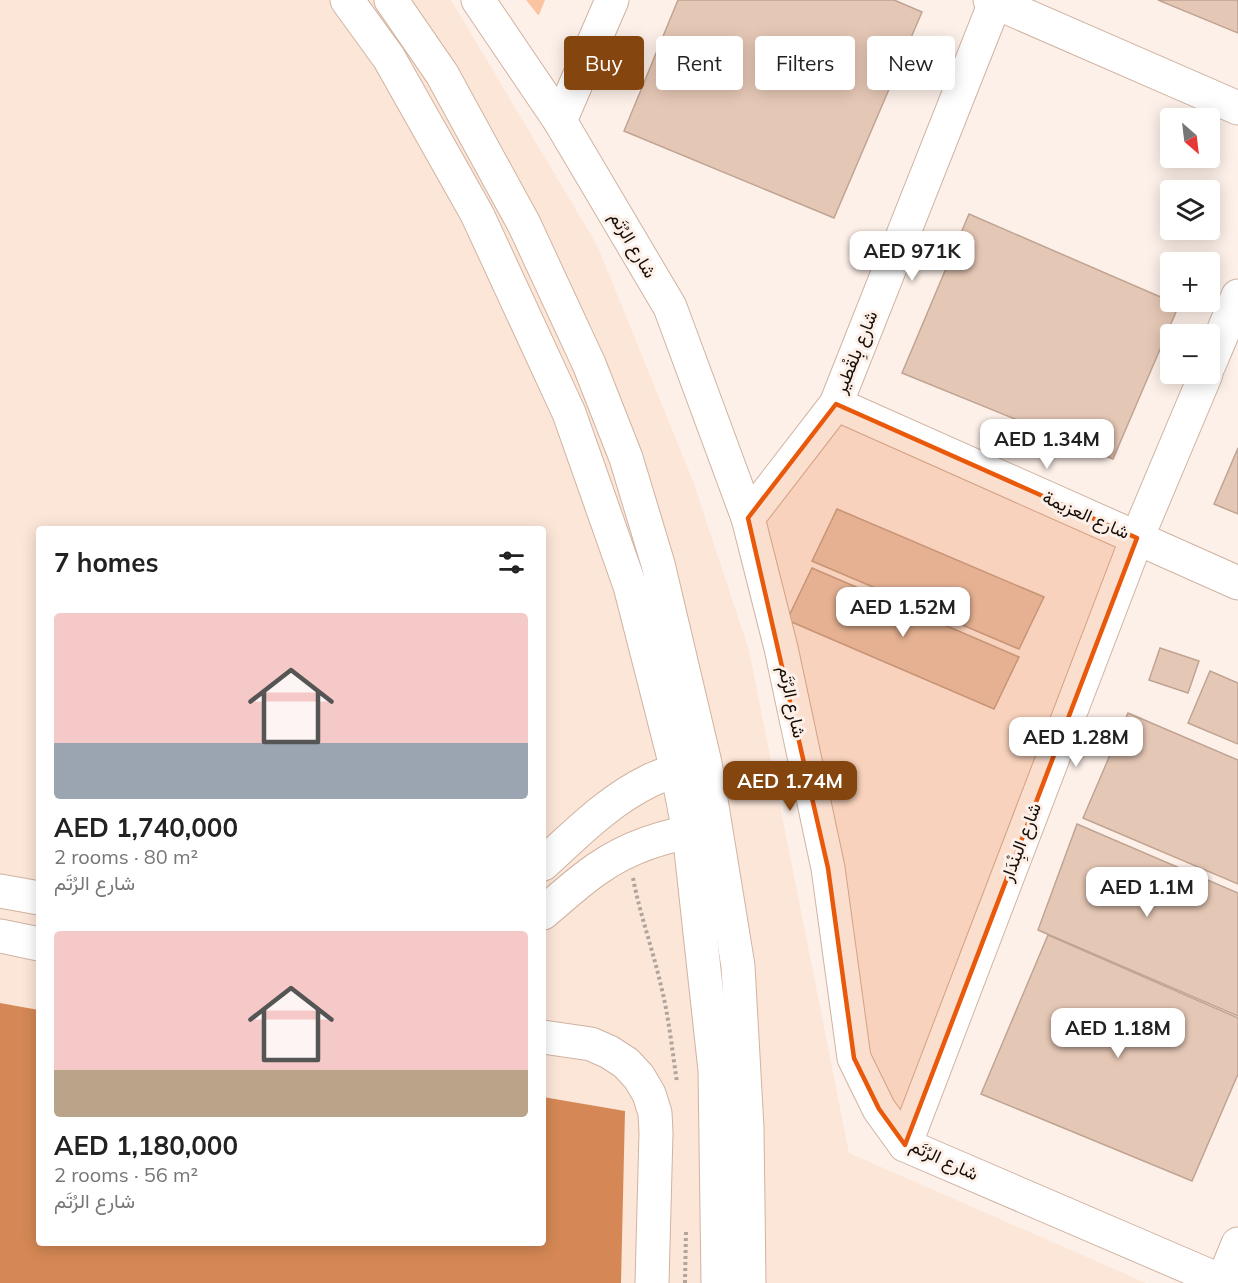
<!DOCTYPE html>
<html lang="en">
<head>
<meta charset="utf-8">
<style>
	:root { --surface:#fff; --page:#f6f6f6; --text:#222; --muted:#767676; --accent:#85450f }
	body { margin:0; font-family:Mulish,Vazirmatn,sans-serif; background:var(--page); color:var(--text); height:100vh; display:flex; flex-direction:column; font-size:22px; white-space:nowrap }
	* { box-sizing:border-box; margin:0 }
	p { font-size:20px; color:var(--muted) }
	.icon { flex:none; width:33px; height:33px; fill:none; stroke:currentColor; stroke-width:2; stroke-linecap:round; stroke-linejoin:round }
	.map { position:relative; flex:1; overflow:hidden }
	.details { position:absolute; left:36px; top:526px; width:510px; height:720px; display:flex; flex-direction:column; background:var(--surface); border-radius:6px; box-shadow:0 3px 15px #0003 }
	.details>* { flex:none }
	.top-card { position:absolute; left:564px; top:36px; width:570px; height:54px; display:flex; gap:12px }
	.needle { width:39px; rotate:152deg }
	.controls { position:absolute; left:1160px; top:108px; display:grid; gap:12px }
	.controls a { display:grid; place-items:center; width:60px; height:60px; border-radius:6px; background:var(--surface); box-shadow:0 3px 15px #0003; font-size:30px }
	.price { position:absolute; translate:-50% -51px; padding:0 14px; border-radius:12px; background:#fff; color:#222; font-size:20px; line-height:39px; filter:drop-shadow(0 2px 3px #0008) }
	.price::after { content:''; position:absolute; left:50%; top:36px; width:18px; height:14px; margin-left:-9px; background:inherit; clip-path:polygon(0 0,100% 0,50% 100%) }
	.price.active { background:var(--accent); color:#fff }
	ul { padding:0; list-style:none }
	li { display:grid; align-content:center; gap:12px; height:318px; padding:0 18px }
	li span { display:grid; place-items:center; height:186px; border-radius:6px; color:#555 }
	li>.icon { margin-inline-start:auto }
	span .icon { width:108px; height:108px; fill:#fffc; stroke-width:1 }
	li b { font-size:26px }
	h2 { display:flex; justify-content:space-between; align-items:center; height:72px; padding:0 18px; font-size:26px }
	.chip { padding:0 21px; border-radius:6px; background:var(--surface); box-shadow:0 3px 15px #0003; font-size:21px; line-height:54px }
	.chip.active { background:var(--accent); color:#fff }
	.map>svg:first-child { display:block }
	.built { fill:#fce6d8 }
	.green { fill:#fbc4a1 }
	.water { fill:#d58855 }
	.building { fill:#e5c7b5; stroke:#c0a492; stroke-width:1.5 }
	.lines { fill:none; stroke-linecap:round; stroke-linejoin:round }
	.minor-casing { stroke:#d0b3a1; stroke-width:35 }
	.path { stroke:#b0a49d; stroke-width:4; stroke-dasharray:3 3; stroke-linecap:butt }
	.minor { stroke:#fff; stroke-width:33 }
	.marked { fill:#e8590c; fill-opacity:0.2; stroke:#e8590c; stroke-width:4.5; stroke-linejoin:round }
	.labels { text-anchor:middle; stroke-width:6; stroke-linejoin:round; paint-order:stroke }
	.street-label { font-size:18px; fill:#170d07; stroke:#fdf0e9 }
</style>
</head>
<body>
<div class="map">
<svg width="1238" height="1283" viewBox="0 0 1238 1283">
	<rect width="100%" height="100%" fill="#fdf0e9"/>
	<polygon class="built" points="0,0 451,0 597,245 693,481 749,650 849,1153 1146,1283 621,1283 625,1111 543,1097 543,530 39,530 39,1010 0,1003"/>
	<polygon class="green" points="526,0 545,0 539,15 538,15"/>
	<polygon class="water" points="0,1003 39,1010 39,1244 543,1244 543,1097 625,1111 621,1283 0,1283"/>
	<g class="building">
		<polygon points="678,0 894,0 922,12 834,218 624,131"/>
		<polygon points="1158,0 1238,0 1238,33"/>
		<polygon points="969,214 1179,305 1113,459 902,373"/>
		<polygon points="1238,448 1238,514 1214,504"/>
		<polygon points="837,509 1044,597 1019,649 812,561"/>
		<polygon points="812,568 1019,657 994,709 787,620"/>
		<polygon points="1160,648 1199,661 1188,693 1149,680"/>
		<polygon points="1210,671 1238,683 1238,744 1188,723"/>
		<polygon points="1128,713 1238,760 1238,884 1083,818"/>
		<polygon points="1077,824 1238,893 1238,1016 1038,930"/>
		<polygon points="1048,935 1238,1018 1238,1074 1192,1181 981,1094"/>
	</g>
	<g class="lines">
		<defs>
			<g id="minor">
				<polyline points="347,0 389,58 477,214 569,413 630,586 677,770 689,832 715,1070 718,1283"/>
				<polyline points="391,0 442,74 524,224 589,364 626,458 658,564 705,763 738,966 747,1128 749,1283"/>
				<polyline points="478,0 560,121 670,307 748,518 781,648 828,868 854,1058 879,1109 905,1145 1226,1283"/>
				<polyline points="990,0 1238,108"/>
				<polyline points="560,121 612,0"/>
				<polyline points="1209,365 1238,296"/>
				<polyline points="836,404 1238,583"/>
				<polyline points="748,518 836,404 996,0"/>
				<path d="M543 864C576 834 608 801 649 781 665 773 681 769 698 765"/>
				<polyline points="0,891 39,898"/>
				<path d="M543 913C561 898 578 882 597 869 631 845 669 834 709 829"/>
				<polyline points="0,936 39,944"/>
				<polyline points="543,1037 591,1044 609,1052 626,1063 639,1077 649,1094 655,1113 656,1133 652,1283"/>
				<polyline points="905,1145 1137,538 1206,374"/>
				<polyline points="1222,1283 1238,1244"/>
			</g>
		</defs>
		<use href="#minor" class="minor-casing"/>
		<g class="path">
			<path d="M633 878C640 915 653 950 661 986 669 1017 672 1050 677 1082"/>
			<polyline points="685,1283 686,1230"/>
		</g>
		<use href="#minor" class="minor"/>
	</g>
	<path class="marked" d="M836 404 1137 538 905 1145 879 1109 854 1058 828 868 748 518Z"/>
	<g class="labels">
		<g class="street-label">
			<text transform="translate(633 245) rotate(59)" y="6">شارع الرُتَم</text>
			<text transform="translate(856 352) rotate(-68)" y="6">شارع بِلقْطير</text>
			<text transform="translate(1086 515) rotate(24)" y="6">شارع العزيمة</text>
			<text transform="translate(792 702) rotate(78)" y="6">شارع الرُتَم</text>
			<text transform="translate(1021 842) rotate(-69)" y="6">شارع البِنْدَار</text>
			<text transform="translate(944 1160) rotate(25)" y="6">شارع الرُتَم</text>
		</g>
	</g>
</svg>
<div class="controls">
<a><svg class="needle" viewBox="-14 -14 28 28"><path d="M0-13l5 13h-10z" fill="#e53935"/><path d="M0 13l5-13h-10z" fill="#767676"/></svg></a>
<a><svg class="icon" aria-label="layers" viewBox="0 0 24 24"><path d="M12 4l9 5-9 5-9-5zM3 14l9 5 9-5"/></svg></a>
<a>+</a>
<a>−</a>
</div>
<b class="price" style="left:912px;top:282px">AED 971K</b>
<b class="price" style="left:1047px;top:470px">AED 1.34M</b>
<b class="price" style="left:903px;top:638px">AED 1.52M</b>
<b class="price" style="left:1076px;top:768px">AED 1.28M</b>
<b class="price active" style="left:790px;top:812px">AED 1.74M</b>
<b class="price" style="left:1147px;top:918px">AED 1.1M</b>
<b class="price" style="left:1118px;top:1059px">AED 1.18M</b>
<div class="top-card">
<a class="chip active">Buy</a>
<a class="chip">Rent</a>
<a class="chip">Filters</a>
<a class="chip">New</a>
</div>
<section class="details">
<h2>7 homes<svg class="icon" aria-label="filters" viewBox="0 0 24 24"><path d="M4 7h16M4 17h16"/><circle cx="9" cy="7" r="2"/><circle cx="15" cy="17" r="2"/></svg></h2>
<ul>
<li><span style="background:linear-gradient(#f6c9c9 70%,#9aa5b1 0)"><svg class="icon" aria-label="home" viewBox="0 0 24 24"><path d="M3 11l9-7 9 7M6 9v11h12V9"/></svg></span><div><b>AED 1,740,000</b><p>2 rooms · 80 m²</p><p>شارع الرُتَم</p></div></li>
<li><span style="background:linear-gradient(#f6c9c9 75%,#b9a48a 0)"><svg class="icon" aria-label="home" viewBox="0 0 24 24"><path d="M3 11l9-7 9 7M6 9v11h12V9"/></svg></span><div><b>AED 1,180,000</b><p>2 rooms · 56 m²</p><p>شارع الرُتَم</p></div></li>
</ul>
</section>
</div>
</body>
</html>
